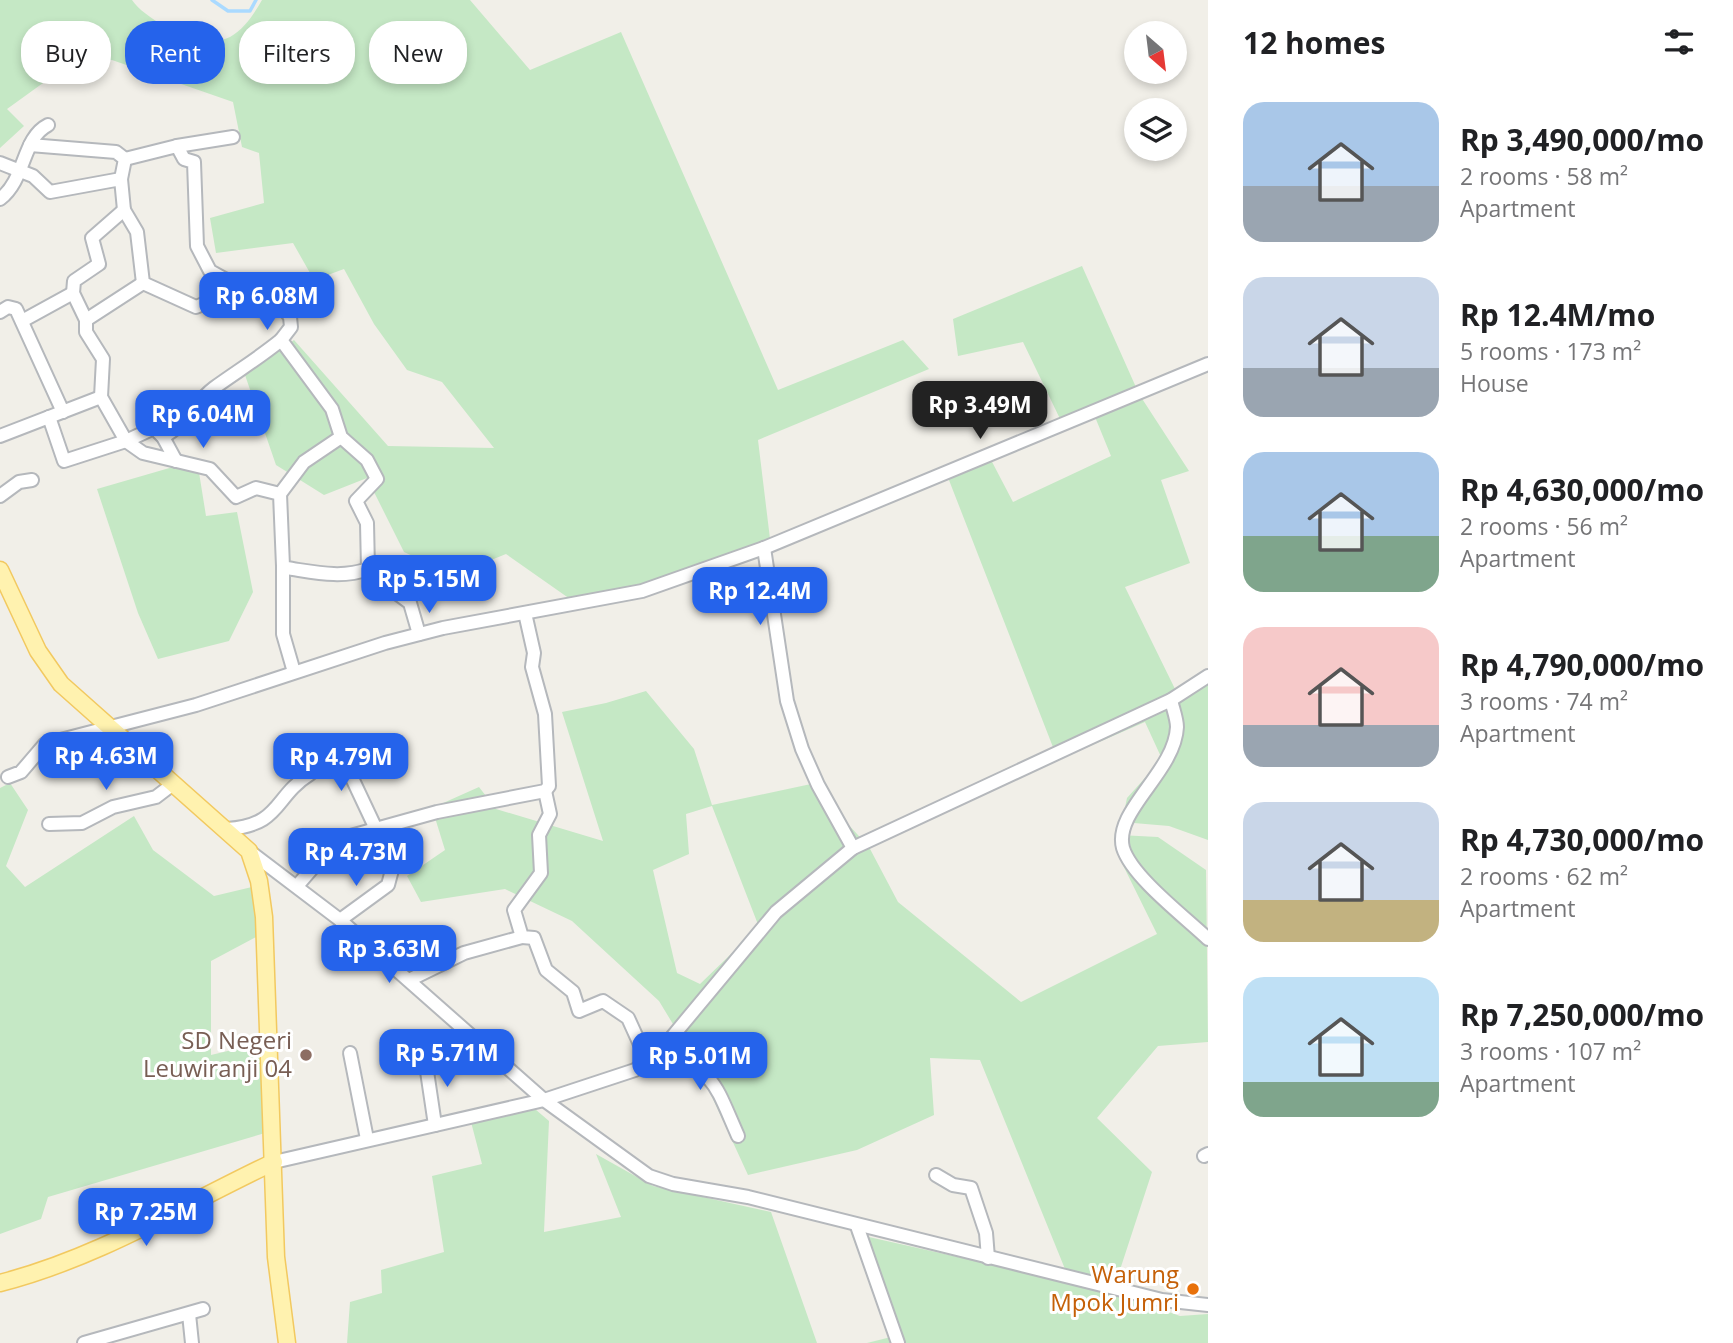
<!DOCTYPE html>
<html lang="en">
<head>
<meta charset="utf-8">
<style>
	:root { --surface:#fff; --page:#f6f6f6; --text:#202124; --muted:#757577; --accent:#2563eb }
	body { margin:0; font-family:"Open Sans",sans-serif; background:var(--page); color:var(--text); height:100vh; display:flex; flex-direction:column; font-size:26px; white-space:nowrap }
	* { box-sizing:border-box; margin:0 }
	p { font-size:23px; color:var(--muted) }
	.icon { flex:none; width:38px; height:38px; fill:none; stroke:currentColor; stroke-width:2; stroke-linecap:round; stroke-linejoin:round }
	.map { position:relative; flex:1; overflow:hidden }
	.side { display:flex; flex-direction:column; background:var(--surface); width:525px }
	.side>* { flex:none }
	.hud { position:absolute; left:21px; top:21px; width:665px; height:63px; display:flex; gap:14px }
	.needle { width:46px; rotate:152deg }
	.fabs { position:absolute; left:1124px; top:21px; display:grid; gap:14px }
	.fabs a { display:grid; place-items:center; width:63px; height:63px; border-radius:50%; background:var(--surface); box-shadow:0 4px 10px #0003; font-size:35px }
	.price { position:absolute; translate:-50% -60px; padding:0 16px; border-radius:14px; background:var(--accent); color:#fff; font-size:23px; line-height:46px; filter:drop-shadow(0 2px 4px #0008) }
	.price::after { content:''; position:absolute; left:50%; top:42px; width:21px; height:16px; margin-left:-10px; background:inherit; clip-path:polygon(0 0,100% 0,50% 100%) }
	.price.current { background:#222; color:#fff }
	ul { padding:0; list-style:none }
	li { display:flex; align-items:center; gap:21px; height:175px; padding:0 35px }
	li span { display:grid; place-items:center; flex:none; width:196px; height:140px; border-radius:21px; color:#555 }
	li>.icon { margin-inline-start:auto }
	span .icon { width:84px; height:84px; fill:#fffc; stroke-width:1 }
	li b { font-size:30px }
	h2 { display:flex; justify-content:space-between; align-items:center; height:84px; padding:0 35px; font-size:30px }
	.pill { padding:0 24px; border-radius:28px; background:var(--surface); box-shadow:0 4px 10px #0003; font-size:24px; line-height:63px }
	.pill.current { background:var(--accent); color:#fff }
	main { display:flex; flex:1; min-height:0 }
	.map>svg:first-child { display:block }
	.green { fill:#c5e8c5; fill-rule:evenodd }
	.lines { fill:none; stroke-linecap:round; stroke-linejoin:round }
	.stream { stroke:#aadaff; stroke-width:3.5 }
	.minor-casing { stroke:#b5b8bc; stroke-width:16 }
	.major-casing { stroke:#f2c960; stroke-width:19 }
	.minor { stroke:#fff; stroke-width:12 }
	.major { stroke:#fff2af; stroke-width:16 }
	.education-dot { fill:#8d6e63; stroke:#fff; stroke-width:2.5 }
	.food-dot { fill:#e8710a; stroke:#fff; stroke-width:2.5 }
	.labels { text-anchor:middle; stroke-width:6; stroke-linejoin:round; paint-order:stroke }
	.education-label { font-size:24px; fill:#785e54; stroke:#fff; text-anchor:end }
	.food-label { font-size:24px; fill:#c56008; stroke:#fff; text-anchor:end }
</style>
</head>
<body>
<main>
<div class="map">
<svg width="1208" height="1343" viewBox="0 0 1208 1343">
	<rect width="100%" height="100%" fill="#f1efe8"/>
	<g class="green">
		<path d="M0 0H132C146 21 204 51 230 37 244 29 254 14 262 0H470L530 70 621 32 778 390 903 340 929 369 758 440 771 547 580 606 506 554 454 575 404 552 367 478 324 495 276 465 245 375 294 340 388 446 494 448 442 382 407 370 374 324 344 269 314 280 293 243 216 253 210 218 264 203 259 153 242 147 233 102 112 60 68 65 7 109 24 126 0 148Z"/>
		<polygon points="1082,266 1139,394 1189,471 1161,480 1190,563 1125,587 1176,691 1208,673 1208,840 1169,826 1122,822 1127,798 1162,759 1145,722 1058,760 947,475 990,458 1013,502 1111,456 1093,412 1062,423 1023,342 958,356 953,319"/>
		<polygon points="197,460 206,516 237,512 253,592 229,641 158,659 138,613 97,489"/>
		<path d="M646 691 694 749 712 805 811 784 869 847 898 902 1021 1002 1157 934 1116 851 1119 835 1158 837 1206 870 1208 1042 1158 1046 1097 1118 1152 1172 1116 1282 1065 1269 980 1060 930 1058 934 1115 857 1150 748 1175 696 1062 659 1001 572 921 505 889 421 902 407 876 445 850 432 808 479 787 496 809 603 841 562 712 606 703ZM712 806 759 927 700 984 677 973 653 870 689 854 686 814Z"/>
		<polygon points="10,783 28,810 6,866 25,887 134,816 153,850 214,896 252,887 258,936 211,961 211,1055 261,1043 265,1133 48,1197 41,1219 0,1234 0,788"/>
		<polygon points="535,1109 549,1121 544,1232 621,1217 596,1154 653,1186 771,1212 817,1343 347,1343 350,1302 382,1293 381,1270 444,1252 432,1176 482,1164 471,1122"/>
		<polygon points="851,1233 1113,1292 1180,1316 1208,1314 1208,1343 867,1343 891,1337"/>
	</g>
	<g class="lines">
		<polyline class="stream" points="212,0 228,11 250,11 256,0"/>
		<defs>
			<g id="minor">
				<polyline points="30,145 116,152 125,159 121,179"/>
				<polyline points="177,146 233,137"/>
				<polyline points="125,159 177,146 184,159 194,162 197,246 210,271 241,288"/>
				<polyline points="0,163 33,176 50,192 121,179 124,210 137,232 143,283 196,307 241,288 268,286 290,317 291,327 281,340 332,409 341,437 367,460 377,479 356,501 367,523 368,569 390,568 391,589 410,603 419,634"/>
				<path d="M0 199C26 179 22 138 48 125"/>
				<path d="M143 283 86 320V332L103 359 101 397 126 441 143 453 210 469 236 497 256 488 280 494 283 566 286 568C314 572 341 579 368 569"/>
				<polyline points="0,312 8,307 16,309 63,412"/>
				<polyline points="86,320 73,293 74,281 99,264 92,238 124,210"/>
				<polyline points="22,321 73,293"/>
				<polyline points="49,417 64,461 126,441 154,428 163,437 176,461"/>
				<polyline points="0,436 101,397"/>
				<path d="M163 437C186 425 194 403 214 388 236 372 259 358 281 340"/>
				<polyline points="280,494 304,462 341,437"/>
				<polyline points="0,496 19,482 32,480"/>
				<polyline points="764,548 787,701 802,749 818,785 853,848"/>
				<polyline points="283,566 283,634 294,672"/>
				<path d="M1171 700C1173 709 1177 719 1177 727 1175 772 1113 811 1123 848 1132 877 1185 917 1208 939"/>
				<polyline points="336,744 376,829"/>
				<polyline points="8,777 21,772 45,744 196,705 385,643 443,628 642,591 764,548 1208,364"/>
				<polyline points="545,791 550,814 539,835 541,873 514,910 522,937 534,938 546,970 573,992 579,1011 603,1001 628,1018 648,1062"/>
				<polyline points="49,824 82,823 113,807 156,797 173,784"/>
				<path d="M227 829C282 825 273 797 310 774"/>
				<polyline points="249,851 340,920 544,1100 649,1176 673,1184 748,1197 1162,1300 1208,1305"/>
				<polyline points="297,886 329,849 347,837 437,812 545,791 549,786 545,714 532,667 534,653 525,613"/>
				<polyline points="340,920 388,885 392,870"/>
				<polyline points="409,980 464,953 522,937"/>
				<path d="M662 1049C717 1075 714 1082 738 1136"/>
				<polyline points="350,1053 367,1139"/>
				<polyline points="425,1058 435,1125"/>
				<polyline points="1204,1156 1208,1154"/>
				<polyline points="274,1162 544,1100 635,1070 662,1049 776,912 853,848 1171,700 1208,676"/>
				<polyline points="936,1175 953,1185 971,1188 986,1233 988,1258"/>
				<polyline points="857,1226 898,1343"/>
				<polyline points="189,1314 192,1343"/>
				<polyline points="84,1343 203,1309"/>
			</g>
			<g id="major">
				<polyline points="0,570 38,651 61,684 249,851 259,881 264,917 276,1257 287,1343"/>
				<path d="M0 1283C98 1258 183 1205 274 1162"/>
			</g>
		</defs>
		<use href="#minor" class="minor-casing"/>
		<use href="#major" class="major-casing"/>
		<use href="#minor" class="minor"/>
		<use href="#major" class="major"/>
	</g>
	<circle class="education-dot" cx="306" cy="1055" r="7"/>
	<circle class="food-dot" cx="1193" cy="1289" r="7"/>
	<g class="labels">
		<g class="education-label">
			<text x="292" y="1049">SD Negeri<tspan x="292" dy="28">Leuwiranji 04</tspan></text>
		</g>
		<g class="food-label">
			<text x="1179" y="1283">Warung<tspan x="1179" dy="28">Mpok Jumri</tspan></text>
		</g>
	</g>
</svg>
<div class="fabs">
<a><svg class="needle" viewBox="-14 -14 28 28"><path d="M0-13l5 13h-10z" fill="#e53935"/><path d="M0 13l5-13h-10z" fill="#757577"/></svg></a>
<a><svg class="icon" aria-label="layers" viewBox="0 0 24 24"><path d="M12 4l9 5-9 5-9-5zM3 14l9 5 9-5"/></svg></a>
</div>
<b class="price" style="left:267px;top:332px">Rp 6.08M</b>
<b class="price current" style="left:980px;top:441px">Rp 3.49M</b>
<b class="price" style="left:203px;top:450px">Rp 6.04M</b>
<b class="price" style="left:429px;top:615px">Rp 5.15M</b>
<b class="price" style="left:760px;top:627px">Rp 12.4M</b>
<b class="price" style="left:106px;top:792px">Rp 4.63M</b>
<b class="price" style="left:341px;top:793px">Rp 4.79M</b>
<b class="price" style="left:356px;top:888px">Rp 4.73M</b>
<b class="price" style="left:389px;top:985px">Rp 3.63M</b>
<b class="price" style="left:447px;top:1089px">Rp 5.71M</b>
<b class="price" style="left:700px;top:1092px">Rp 5.01M</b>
<b class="price" style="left:146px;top:1248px">Rp 7.25M</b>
<div class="hud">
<a class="pill">Buy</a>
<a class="pill current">Rent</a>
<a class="pill">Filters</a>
<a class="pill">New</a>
</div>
</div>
<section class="side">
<h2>12 homes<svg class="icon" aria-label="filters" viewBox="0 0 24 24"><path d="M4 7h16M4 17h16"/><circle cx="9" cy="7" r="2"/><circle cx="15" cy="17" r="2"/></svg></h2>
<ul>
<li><span style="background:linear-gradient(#a9c7e8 60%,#9aa5b1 0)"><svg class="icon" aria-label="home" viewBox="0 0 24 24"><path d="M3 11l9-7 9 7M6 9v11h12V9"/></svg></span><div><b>Rp 3,490,000/mo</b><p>2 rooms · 58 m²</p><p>Apartment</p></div></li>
<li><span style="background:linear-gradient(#c9d6e8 65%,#9aa5b1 0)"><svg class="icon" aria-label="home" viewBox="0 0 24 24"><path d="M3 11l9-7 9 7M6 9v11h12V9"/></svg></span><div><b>Rp 12.4M/mo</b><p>5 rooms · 173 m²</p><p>House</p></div></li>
<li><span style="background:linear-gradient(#a9c7e8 60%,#7fa58c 0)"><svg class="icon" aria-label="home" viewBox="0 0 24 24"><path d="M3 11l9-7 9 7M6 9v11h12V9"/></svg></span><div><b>Rp 4,630,000/mo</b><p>2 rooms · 56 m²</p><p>Apartment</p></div></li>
<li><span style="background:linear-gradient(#f6c9c9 70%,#9aa5b1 0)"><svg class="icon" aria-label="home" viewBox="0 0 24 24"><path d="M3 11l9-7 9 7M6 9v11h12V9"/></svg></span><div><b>Rp 4,790,000/mo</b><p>3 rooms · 74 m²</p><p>Apartment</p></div></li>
<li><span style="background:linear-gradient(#c9d6e8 70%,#c2b280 0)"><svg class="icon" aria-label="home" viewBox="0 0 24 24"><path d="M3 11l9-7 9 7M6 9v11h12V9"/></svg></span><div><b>Rp 4,730,000/mo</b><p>2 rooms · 62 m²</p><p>Apartment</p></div></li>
<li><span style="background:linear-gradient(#bfe0f5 75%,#7fa58c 0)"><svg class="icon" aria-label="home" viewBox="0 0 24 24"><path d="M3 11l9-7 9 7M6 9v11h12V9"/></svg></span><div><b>Rp 7,250,000/mo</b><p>3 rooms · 107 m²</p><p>Apartment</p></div></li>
</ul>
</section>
</main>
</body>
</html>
